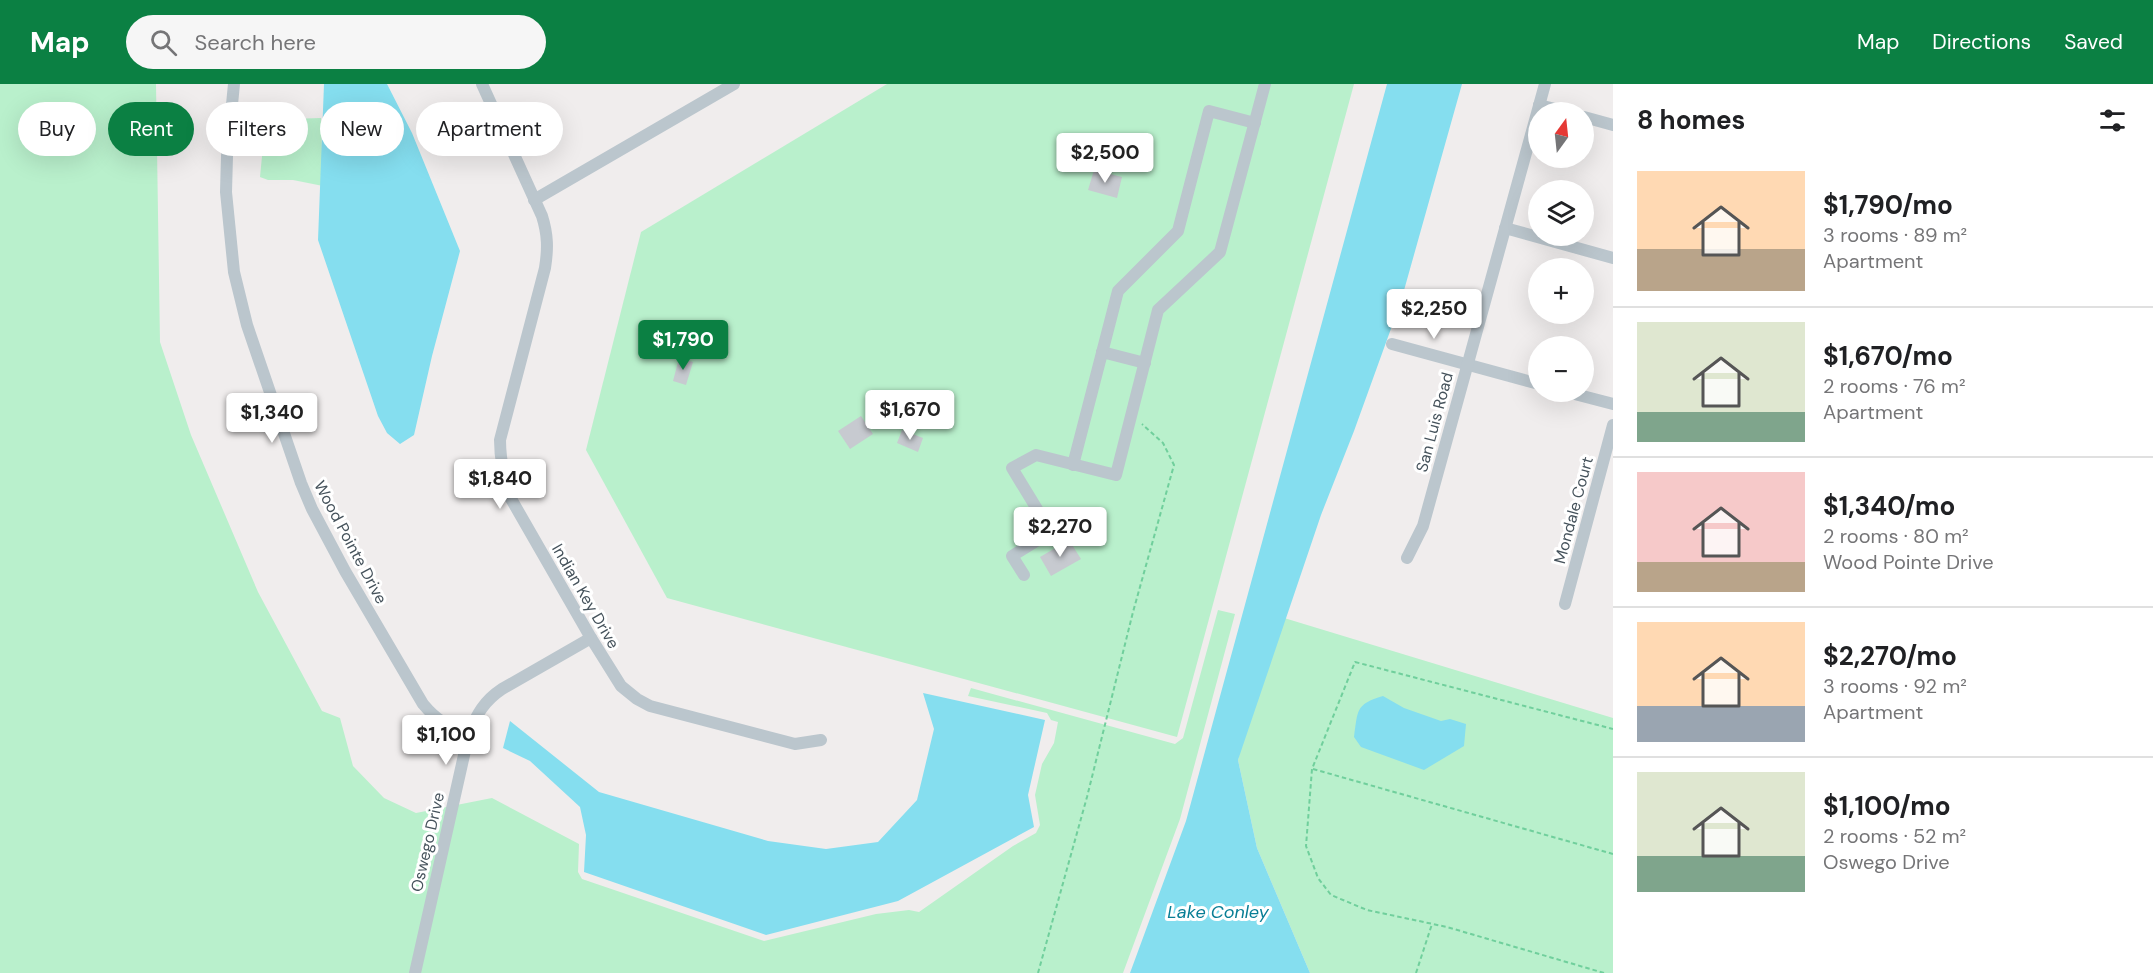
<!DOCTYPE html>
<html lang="en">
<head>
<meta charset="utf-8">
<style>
	:root { --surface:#fff; --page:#f6f6f6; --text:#202124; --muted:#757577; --line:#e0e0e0; --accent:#0b8043 }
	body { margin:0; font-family:"DM Sans",sans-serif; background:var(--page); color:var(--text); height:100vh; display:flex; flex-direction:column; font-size:22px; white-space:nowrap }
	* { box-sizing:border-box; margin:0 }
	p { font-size:20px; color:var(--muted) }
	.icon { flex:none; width:33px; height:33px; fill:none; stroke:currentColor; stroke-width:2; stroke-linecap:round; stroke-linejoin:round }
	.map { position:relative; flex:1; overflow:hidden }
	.side { display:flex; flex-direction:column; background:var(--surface); width:540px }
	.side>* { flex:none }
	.guide { position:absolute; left:18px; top:18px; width:570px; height:54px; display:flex; gap:12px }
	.needle { width:39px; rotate:15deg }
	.buttons { position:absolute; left:1528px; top:18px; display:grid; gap:12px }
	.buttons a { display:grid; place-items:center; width:66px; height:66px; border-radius:50%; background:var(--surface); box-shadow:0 6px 24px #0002; font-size:30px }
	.price { position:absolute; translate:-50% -51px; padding:0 14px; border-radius:6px; background:#fff; color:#222; font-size:20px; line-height:39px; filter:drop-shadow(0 2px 3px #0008) }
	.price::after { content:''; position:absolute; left:50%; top:36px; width:18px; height:14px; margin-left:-9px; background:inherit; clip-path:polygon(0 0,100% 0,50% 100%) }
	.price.on { background:var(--accent); color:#fff }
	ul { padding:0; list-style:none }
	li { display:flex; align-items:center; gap:18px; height:150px; padding:0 24px }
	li+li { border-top:2px solid var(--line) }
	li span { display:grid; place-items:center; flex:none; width:168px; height:120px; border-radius:0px; color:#555 }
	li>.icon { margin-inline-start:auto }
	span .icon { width:72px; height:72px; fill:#fffc; stroke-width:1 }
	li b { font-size:26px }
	h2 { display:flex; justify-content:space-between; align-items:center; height:72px; padding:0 24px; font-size:26px }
	.pill { padding:0 21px; border-radius:27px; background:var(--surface); box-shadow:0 6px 24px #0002; font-size:21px; line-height:54px }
	.pill.on { background:var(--accent); color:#fff }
	header { display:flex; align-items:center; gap:36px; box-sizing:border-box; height:84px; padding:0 30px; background:var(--accent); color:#fff }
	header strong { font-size:28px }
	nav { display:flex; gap:33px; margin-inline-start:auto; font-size:21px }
	.search { width:420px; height:54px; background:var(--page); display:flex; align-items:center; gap:15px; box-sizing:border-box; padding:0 21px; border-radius:33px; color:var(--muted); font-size:22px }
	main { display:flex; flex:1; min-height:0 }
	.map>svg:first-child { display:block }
	.green { fill:#b9f0cc }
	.water { fill:#85deef }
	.building { fill:#c7cad0 }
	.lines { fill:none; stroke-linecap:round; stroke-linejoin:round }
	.path { stroke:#70cf9c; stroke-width:2; stroke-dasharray:4.5 3; stroke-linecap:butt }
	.minor { stroke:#bbc6cd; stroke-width:12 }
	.labels { text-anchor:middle; stroke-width:6; stroke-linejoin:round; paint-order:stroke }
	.street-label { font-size:16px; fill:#45525b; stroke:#fff }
	.water-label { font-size:18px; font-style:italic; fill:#087e95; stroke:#fff }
</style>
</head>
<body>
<header>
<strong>Map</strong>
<div class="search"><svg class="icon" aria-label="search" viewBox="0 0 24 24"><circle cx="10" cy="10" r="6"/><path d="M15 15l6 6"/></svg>Search here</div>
<nav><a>Map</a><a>Directions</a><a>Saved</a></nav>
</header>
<main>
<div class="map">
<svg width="1613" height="889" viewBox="0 0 1613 889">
	<rect width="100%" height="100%" fill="#f0eded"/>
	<g class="green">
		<polygon points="0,0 156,0 160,258 191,351 258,508 322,627 340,634 353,682 384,714 416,729 492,714 579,760 578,788 582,795 764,857 876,830 909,826 919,828 1013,762 1036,749 1040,741 1035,711 1042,680 1054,659 1058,638 1051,636 1047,629 968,612 971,604 1175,660 1183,654 1218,526 1235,530 1180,735 1123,889 0,889"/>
		<polygon points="887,0 1354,0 1177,653 667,514 586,366 641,148"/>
		<polygon points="266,31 288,35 321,34 323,102 293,96 268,96 260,93"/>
		<polygon points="1271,530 1613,634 1613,889 1310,889 1257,764 1238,676"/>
	</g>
	<g class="water">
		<polygon points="324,0 387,0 412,49 460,167 432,272 414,351 400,360 387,349 378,332 318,156"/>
		<polygon points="1387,0 1462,0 1401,217 1354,347 1321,431 1238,676 1257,764 1310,889 1130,889 1186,737"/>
		<polygon points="923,609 1045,636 1028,711 1034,743 898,817 766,851 584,788 586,751 580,723 530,677 503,664 510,637 599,708 768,757 826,765 878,758 917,716 934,645"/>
		<path d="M1383 612 1404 624 1441 637 1450 635 1466 640 1464 662 1424 686 1361 663 1354 653C1358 627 1355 620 1383 612Z"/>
	</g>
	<g class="building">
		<polygon points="1094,86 1122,93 1117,114 1088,106"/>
		<polygon points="679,274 693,278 686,301 673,297"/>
		<polygon points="861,332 873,350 850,365 838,347"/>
		<polygon points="902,346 923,354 918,368 897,359"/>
		<polygon points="1069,456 1081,475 1051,492 1040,473"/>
	</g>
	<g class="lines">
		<g class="path">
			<polyline points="1313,685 1613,770"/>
			<polyline points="1038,889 1087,713 1133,528 1174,381 1163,359 1142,340"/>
			<polyline points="1416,889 1432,840"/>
			<polyline points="1604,889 1447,843 1367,826 1331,811 1318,794 1306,762 1312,685 1355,578 1613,645"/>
		</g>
		<g class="minor">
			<path d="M234 0 227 72 226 108 234 188 247 241 301 399 312 425 345 487 423 620C438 638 448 642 469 649"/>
			<path d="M482 0 542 132C548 151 548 165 545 184L500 356C500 377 504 394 510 413L591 554 621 602 637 615 650 622 795 660 821 656"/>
			<polyline points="1539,21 1567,28"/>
			<polyline points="1584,33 1613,41"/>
			<polyline points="534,116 734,0"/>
			<polyline points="1505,144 1613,174"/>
			<polyline points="1392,260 1539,300"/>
			<polyline points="1102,268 1145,279"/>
			<polyline points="1567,308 1613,320"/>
			<polyline points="1073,381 1118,207 1178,147 1209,27 1255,39"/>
			<polyline points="1407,474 1423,442 1545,0"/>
			<polyline points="1024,491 1012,472 1051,448 1012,384 1036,371 1116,391 1158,226 1220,168 1265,0"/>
			<polyline points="1565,520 1613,341"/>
			<path d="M415 889 469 649C477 630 484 617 502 605L591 554"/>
		</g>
	</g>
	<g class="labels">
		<g class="street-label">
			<text transform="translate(1434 338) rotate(-75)" y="6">San Luis Road</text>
			<text transform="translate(1573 426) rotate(-75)" y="6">Mondale Court</text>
			<text transform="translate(351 458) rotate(62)" y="6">Wood Pointe Drive</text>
			<text transform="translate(586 512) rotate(60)" y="6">Indian Key Drive</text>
			<text transform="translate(427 758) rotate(-77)" y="6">Oswego Drive</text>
		</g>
		<g class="water-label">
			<text x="1218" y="834">Lake Conley</text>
		</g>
	</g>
</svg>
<div class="buttons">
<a><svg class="needle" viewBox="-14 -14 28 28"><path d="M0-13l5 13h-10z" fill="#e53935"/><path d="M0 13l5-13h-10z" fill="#757577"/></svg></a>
<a><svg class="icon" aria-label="layers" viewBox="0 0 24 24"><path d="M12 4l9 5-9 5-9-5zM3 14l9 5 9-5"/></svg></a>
<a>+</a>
<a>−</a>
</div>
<b class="price" style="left:1105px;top:100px">$2,500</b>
<b class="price" style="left:1434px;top:256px">$2,250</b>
<b class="price on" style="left:683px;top:287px">$1,790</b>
<b class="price" style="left:910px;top:357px">$1,670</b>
<b class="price" style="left:272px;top:360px">$1,340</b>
<b class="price" style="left:500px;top:426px">$1,840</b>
<b class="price" style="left:1060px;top:474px">$2,270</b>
<b class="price" style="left:446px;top:682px">$1,100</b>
<div class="guide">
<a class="pill">Buy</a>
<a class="pill on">Rent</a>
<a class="pill">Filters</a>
<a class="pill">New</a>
<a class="pill">Apartment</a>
</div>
</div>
<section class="side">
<h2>8 homes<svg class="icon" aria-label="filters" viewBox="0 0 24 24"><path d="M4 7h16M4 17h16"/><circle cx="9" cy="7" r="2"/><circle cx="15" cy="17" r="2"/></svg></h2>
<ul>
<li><span style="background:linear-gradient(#ffd9b3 65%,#b9a48a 0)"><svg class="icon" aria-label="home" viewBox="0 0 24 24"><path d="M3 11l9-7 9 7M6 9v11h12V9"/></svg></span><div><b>$1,790/mo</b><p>3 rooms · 89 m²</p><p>Apartment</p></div></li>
<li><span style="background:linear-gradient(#dfe7d0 75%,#7fa58c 0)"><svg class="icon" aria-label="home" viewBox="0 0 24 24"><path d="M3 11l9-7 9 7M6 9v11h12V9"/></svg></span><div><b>$1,670/mo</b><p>2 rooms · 76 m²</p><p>Apartment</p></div></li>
<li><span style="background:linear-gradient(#f6c9c9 75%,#b9a48a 0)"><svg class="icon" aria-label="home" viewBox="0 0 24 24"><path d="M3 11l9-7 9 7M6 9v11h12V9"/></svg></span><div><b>$1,340/mo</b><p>2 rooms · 80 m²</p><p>Wood Pointe Drive</p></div></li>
<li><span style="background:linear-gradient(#ffd9b3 70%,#9aa5b1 0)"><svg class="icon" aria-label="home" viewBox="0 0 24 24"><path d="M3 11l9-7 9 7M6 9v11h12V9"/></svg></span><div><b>$2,270/mo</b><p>3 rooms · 92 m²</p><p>Apartment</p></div></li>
<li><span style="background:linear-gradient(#dfe7d0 70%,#7fa58c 0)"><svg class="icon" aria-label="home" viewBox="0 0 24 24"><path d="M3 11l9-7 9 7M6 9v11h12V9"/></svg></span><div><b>$1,100/mo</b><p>2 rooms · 52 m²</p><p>Oswego Drive</p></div></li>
</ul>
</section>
</main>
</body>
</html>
